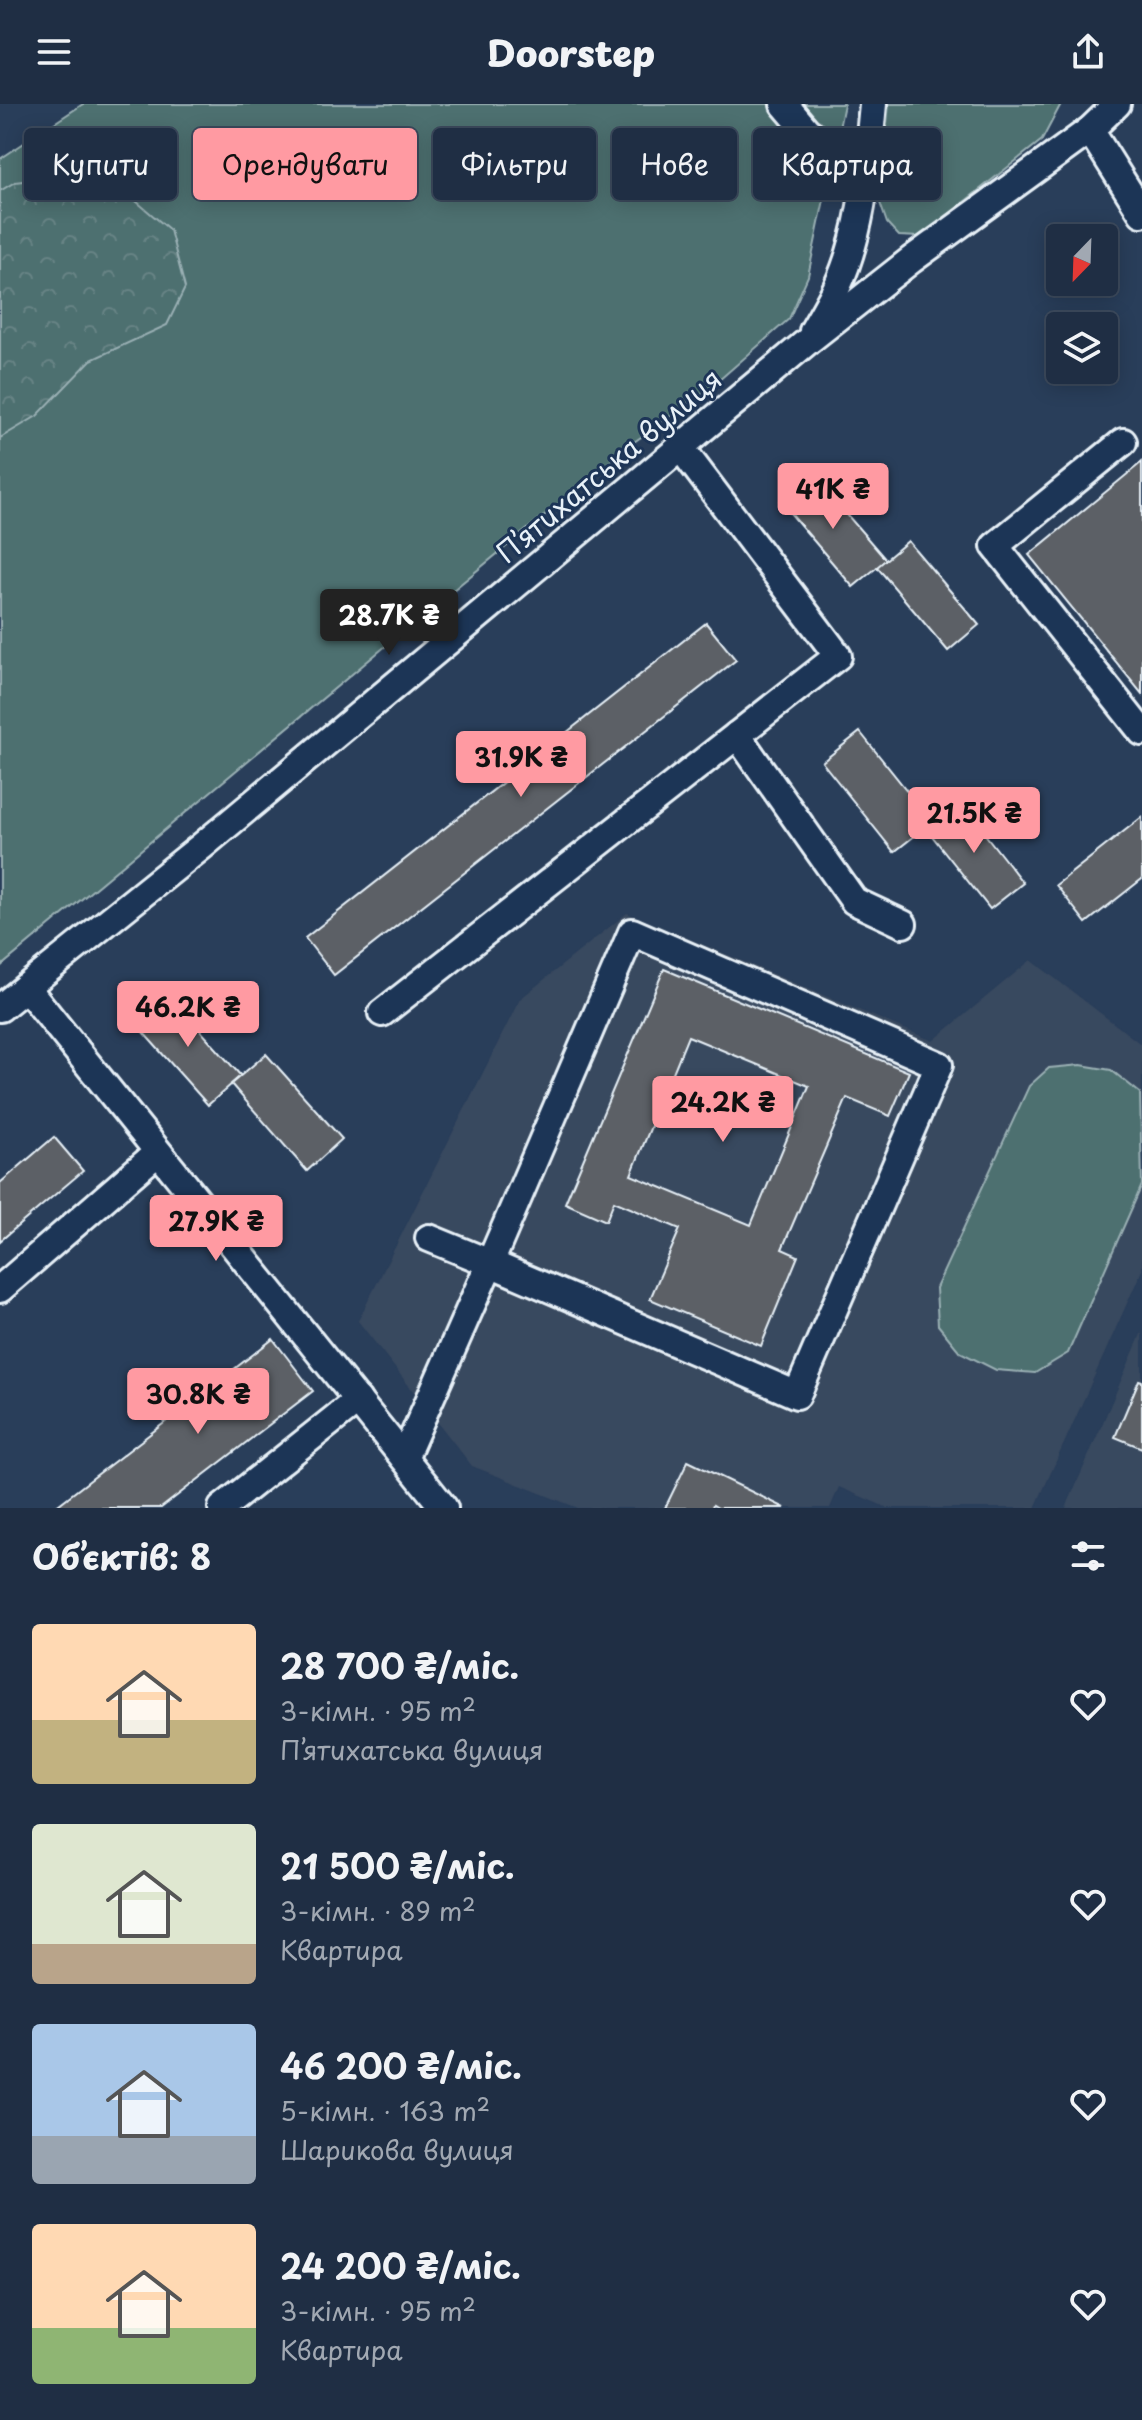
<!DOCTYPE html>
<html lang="uk">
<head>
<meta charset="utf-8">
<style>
	:root { --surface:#1f2e44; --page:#2c3a4f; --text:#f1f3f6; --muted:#a1a8b2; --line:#3c4a5d; --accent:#ff9aa2 }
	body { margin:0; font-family:"Playpen Sans",sans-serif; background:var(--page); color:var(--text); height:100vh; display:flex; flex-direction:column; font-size:30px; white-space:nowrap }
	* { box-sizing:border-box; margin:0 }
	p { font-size:26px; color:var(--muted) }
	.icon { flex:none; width:44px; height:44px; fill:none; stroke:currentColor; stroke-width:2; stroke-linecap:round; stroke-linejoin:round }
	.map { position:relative; height:1404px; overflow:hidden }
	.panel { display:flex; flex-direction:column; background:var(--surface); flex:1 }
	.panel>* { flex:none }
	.hud { position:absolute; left:24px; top:24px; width:1094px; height:72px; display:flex; gap:16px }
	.needle { width:52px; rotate:203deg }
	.controls { position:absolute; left:1046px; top:120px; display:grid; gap:16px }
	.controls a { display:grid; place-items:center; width:72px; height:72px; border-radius:8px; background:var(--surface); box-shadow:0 4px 20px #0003,0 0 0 2px var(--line); font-size:40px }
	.price { position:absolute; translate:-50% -68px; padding:0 18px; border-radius:8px; background:var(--accent); color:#111; font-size:26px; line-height:52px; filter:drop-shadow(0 2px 4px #0008) }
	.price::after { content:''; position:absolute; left:50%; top:48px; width:24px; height:18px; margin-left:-12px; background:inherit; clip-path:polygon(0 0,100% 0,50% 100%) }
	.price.current { background:#222; color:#fff }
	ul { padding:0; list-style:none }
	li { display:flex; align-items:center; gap:24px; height:200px; padding:0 32px }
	li span { display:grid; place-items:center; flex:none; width:224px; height:160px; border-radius:8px; color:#555 }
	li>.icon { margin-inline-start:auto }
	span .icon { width:96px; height:96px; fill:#fffc; stroke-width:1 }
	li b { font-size:34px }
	h2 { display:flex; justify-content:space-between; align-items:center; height:96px; padding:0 32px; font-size:34px }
	.chip { padding:0 28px; border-radius:8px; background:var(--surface); box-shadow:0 4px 20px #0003,0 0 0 2px var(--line); font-size:28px; line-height:72px }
	.chip.current { background:var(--accent); color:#111 }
	header { display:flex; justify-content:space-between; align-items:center; height:104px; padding:0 32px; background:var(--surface); font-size:36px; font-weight:800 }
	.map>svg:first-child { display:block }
	.built { fill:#38485e }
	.grass { fill:#4d6f70; stroke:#9ab0b4; stroke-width:2 }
	.forest { fill:url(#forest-crowns); stroke:#9ab0b4; stroke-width:2 }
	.building { fill:#5b6066; stroke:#e8f1f8; stroke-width:2; fill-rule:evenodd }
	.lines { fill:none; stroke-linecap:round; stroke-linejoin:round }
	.minor-casing { stroke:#e8f1f8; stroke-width:32 }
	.minor { stroke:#1d3557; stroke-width:26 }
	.labels { text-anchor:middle; stroke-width:6; stroke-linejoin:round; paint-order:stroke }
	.street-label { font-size:28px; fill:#e8f1f8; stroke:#1d3557 }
</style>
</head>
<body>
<header><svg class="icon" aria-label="menu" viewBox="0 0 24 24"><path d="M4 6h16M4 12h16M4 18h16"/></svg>Doorstep<svg class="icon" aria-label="share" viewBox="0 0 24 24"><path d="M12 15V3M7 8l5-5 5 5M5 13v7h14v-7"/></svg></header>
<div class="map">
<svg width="1142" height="1404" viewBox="0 0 1142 1404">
	<defs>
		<pattern id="forest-crowns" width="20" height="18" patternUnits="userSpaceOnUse" patternTransform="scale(2)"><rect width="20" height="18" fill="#4d6f70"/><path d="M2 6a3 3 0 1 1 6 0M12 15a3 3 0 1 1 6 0" fill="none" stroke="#678485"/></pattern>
	</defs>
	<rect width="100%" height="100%" fill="#293e5a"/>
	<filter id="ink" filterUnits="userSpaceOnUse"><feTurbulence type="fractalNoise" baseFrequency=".0125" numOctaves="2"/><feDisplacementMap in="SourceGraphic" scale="16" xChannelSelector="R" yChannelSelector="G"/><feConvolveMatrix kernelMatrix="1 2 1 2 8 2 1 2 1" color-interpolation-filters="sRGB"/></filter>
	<g filter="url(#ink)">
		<g class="built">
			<polygon points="627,809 933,937 1031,856 1142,941 1142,1166 1035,1404 888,1404 839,1383 830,1404 785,1404 688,1357 665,1404 578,1404 472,1362 358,1217 520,895"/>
			<polygon points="1142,1228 1142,1404 1066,1404"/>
		</g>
		<g class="grass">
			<polygon points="83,0 844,0 808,172 789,215 710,284 634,338 441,496 0,863 0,55"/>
			<polygon points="889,0 1061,0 1042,36 920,133 899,132 887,119 879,96"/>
			<polygon points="1081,961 1111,966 1140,989 1142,1081 1068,1249 1035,1269 996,1266 960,1248 938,1221 936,1184 1029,982 1049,964"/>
		</g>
		<polygon class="forest" points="63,72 130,92 170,126 185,184 167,221 91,256 37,312 0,334 0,87 15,78"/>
		<g class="building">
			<polygon points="1142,358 1142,590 1029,451"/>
			<polygon points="812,370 886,456 853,483 780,397"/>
			<polygon points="908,437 979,521 948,547 877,463"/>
			<polygon points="706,519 736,556 334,871 305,834"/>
			<polygon points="860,628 932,718 894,748 822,658"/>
			<polygon points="959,697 1023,779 990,805 925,723"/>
			<polygon points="1142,713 1142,775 1086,819 1056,781"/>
			<path d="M664 865 909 968 890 1012 847 994 782 1145 798 1152 761 1242 650 1195 680 1125 614 1097 606 1117 565 1099ZM688 932 809 982 751 1121 631 1071Z"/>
			<polygon points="167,889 241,972 208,1001 134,918"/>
			<polygon points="266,950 342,1035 307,1067 231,980"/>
			<polygon points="54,1033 83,1067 0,1137 0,1079"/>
			<polygon points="273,1235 313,1287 161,1404 54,1404"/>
			<polygon points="1139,1276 1142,1277 1142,1344 1115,1333"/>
			<polygon points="688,1357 785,1404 718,1404 713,1401 712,1404 665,1404"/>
		</g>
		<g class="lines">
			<defs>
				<g id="minor">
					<polyline points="784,0 807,27 867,68"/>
					<polyline points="1090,26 1142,109"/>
					<path d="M813 227C821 213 830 198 837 183 863 127 867 61 873 0"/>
					<polyline points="1123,338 995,442 1142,628"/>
					<polyline points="737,631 854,797 903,820"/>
					<polyline points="26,883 444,1404"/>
					<polyline points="0,904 202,742 808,237 911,156 1090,26 1117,0"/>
					<polyline points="382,909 838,552 681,344"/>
					<polyline points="0,1185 158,1048"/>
					<polyline points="404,1354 490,1159 797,1291 939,961 632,828 490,1159 429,1134"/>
					<polyline points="222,1404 358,1296"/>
				</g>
			</defs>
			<use href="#minor" class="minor-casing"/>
			<use href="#minor" class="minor"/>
		</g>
	</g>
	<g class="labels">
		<g class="street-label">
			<text transform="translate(609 362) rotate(-40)" y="10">П’ятихатська вулиця</text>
		</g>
	</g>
</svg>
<div class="controls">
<a><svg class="needle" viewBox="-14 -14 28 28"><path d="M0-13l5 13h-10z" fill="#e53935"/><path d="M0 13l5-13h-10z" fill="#a1a8b2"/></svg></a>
<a><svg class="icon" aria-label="layers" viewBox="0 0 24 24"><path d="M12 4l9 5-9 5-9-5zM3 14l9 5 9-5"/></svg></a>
</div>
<b class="price" style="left:833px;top:427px">41K ₴</b>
<b class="price current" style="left:389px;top:553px">28.7K ₴</b>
<b class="price" style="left:521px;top:695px">31.9K ₴</b>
<b class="price" style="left:974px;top:751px">21.5K ₴</b>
<b class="price" style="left:188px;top:945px">46.2K ₴</b>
<b class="price" style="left:723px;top:1040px">24.2K ₴</b>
<b class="price" style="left:216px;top:1159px">27.9K ₴</b>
<b class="price" style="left:198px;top:1332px">30.8K ₴</b>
<div class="hud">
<a class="chip">Купити</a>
<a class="chip current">Орендувати</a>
<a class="chip">Фільтри</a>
<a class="chip">Нове</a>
<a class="chip">Квартира</a>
</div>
</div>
<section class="panel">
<h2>Об’єктів: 8<svg class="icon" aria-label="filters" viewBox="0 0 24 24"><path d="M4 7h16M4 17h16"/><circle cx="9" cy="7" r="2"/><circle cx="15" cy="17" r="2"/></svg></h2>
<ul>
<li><span style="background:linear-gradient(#ffd9b3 60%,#c2b280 0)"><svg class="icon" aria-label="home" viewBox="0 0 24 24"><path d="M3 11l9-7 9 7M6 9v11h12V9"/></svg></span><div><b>28 700 ₴/міс.</b><p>3-кімн. · 95 m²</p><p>П’ятихатська вулиця</p></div><svg class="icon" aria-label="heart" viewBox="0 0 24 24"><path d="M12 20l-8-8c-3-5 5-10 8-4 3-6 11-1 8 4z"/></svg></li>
<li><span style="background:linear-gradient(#dfe7d0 75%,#b9a48a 0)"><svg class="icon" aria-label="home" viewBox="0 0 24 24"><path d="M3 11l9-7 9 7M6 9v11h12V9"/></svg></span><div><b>21 500 ₴/міс.</b><p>3-кімн. · 89 m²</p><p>Квартира</p></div><svg class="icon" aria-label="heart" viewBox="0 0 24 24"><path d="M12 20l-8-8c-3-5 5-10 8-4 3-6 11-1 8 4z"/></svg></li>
<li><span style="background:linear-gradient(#a9c7e8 70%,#9aa5b1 0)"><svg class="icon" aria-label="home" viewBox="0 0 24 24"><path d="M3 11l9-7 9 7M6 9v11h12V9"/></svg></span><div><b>46 200 ₴/міс.</b><p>5-кімн. · 163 m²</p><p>Шарикова вулиця</p></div><svg class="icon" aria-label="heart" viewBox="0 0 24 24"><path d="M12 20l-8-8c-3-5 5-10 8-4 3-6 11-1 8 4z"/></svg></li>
<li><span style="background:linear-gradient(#ffd9b3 65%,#8fb573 0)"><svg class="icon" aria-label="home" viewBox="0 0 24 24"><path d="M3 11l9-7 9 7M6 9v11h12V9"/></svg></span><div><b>24 200 ₴/міс.</b><p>3-кімн. · 95 m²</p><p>Квартира</p></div><svg class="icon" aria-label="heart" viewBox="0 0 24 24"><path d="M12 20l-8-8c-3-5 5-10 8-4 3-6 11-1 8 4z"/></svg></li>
</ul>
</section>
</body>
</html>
